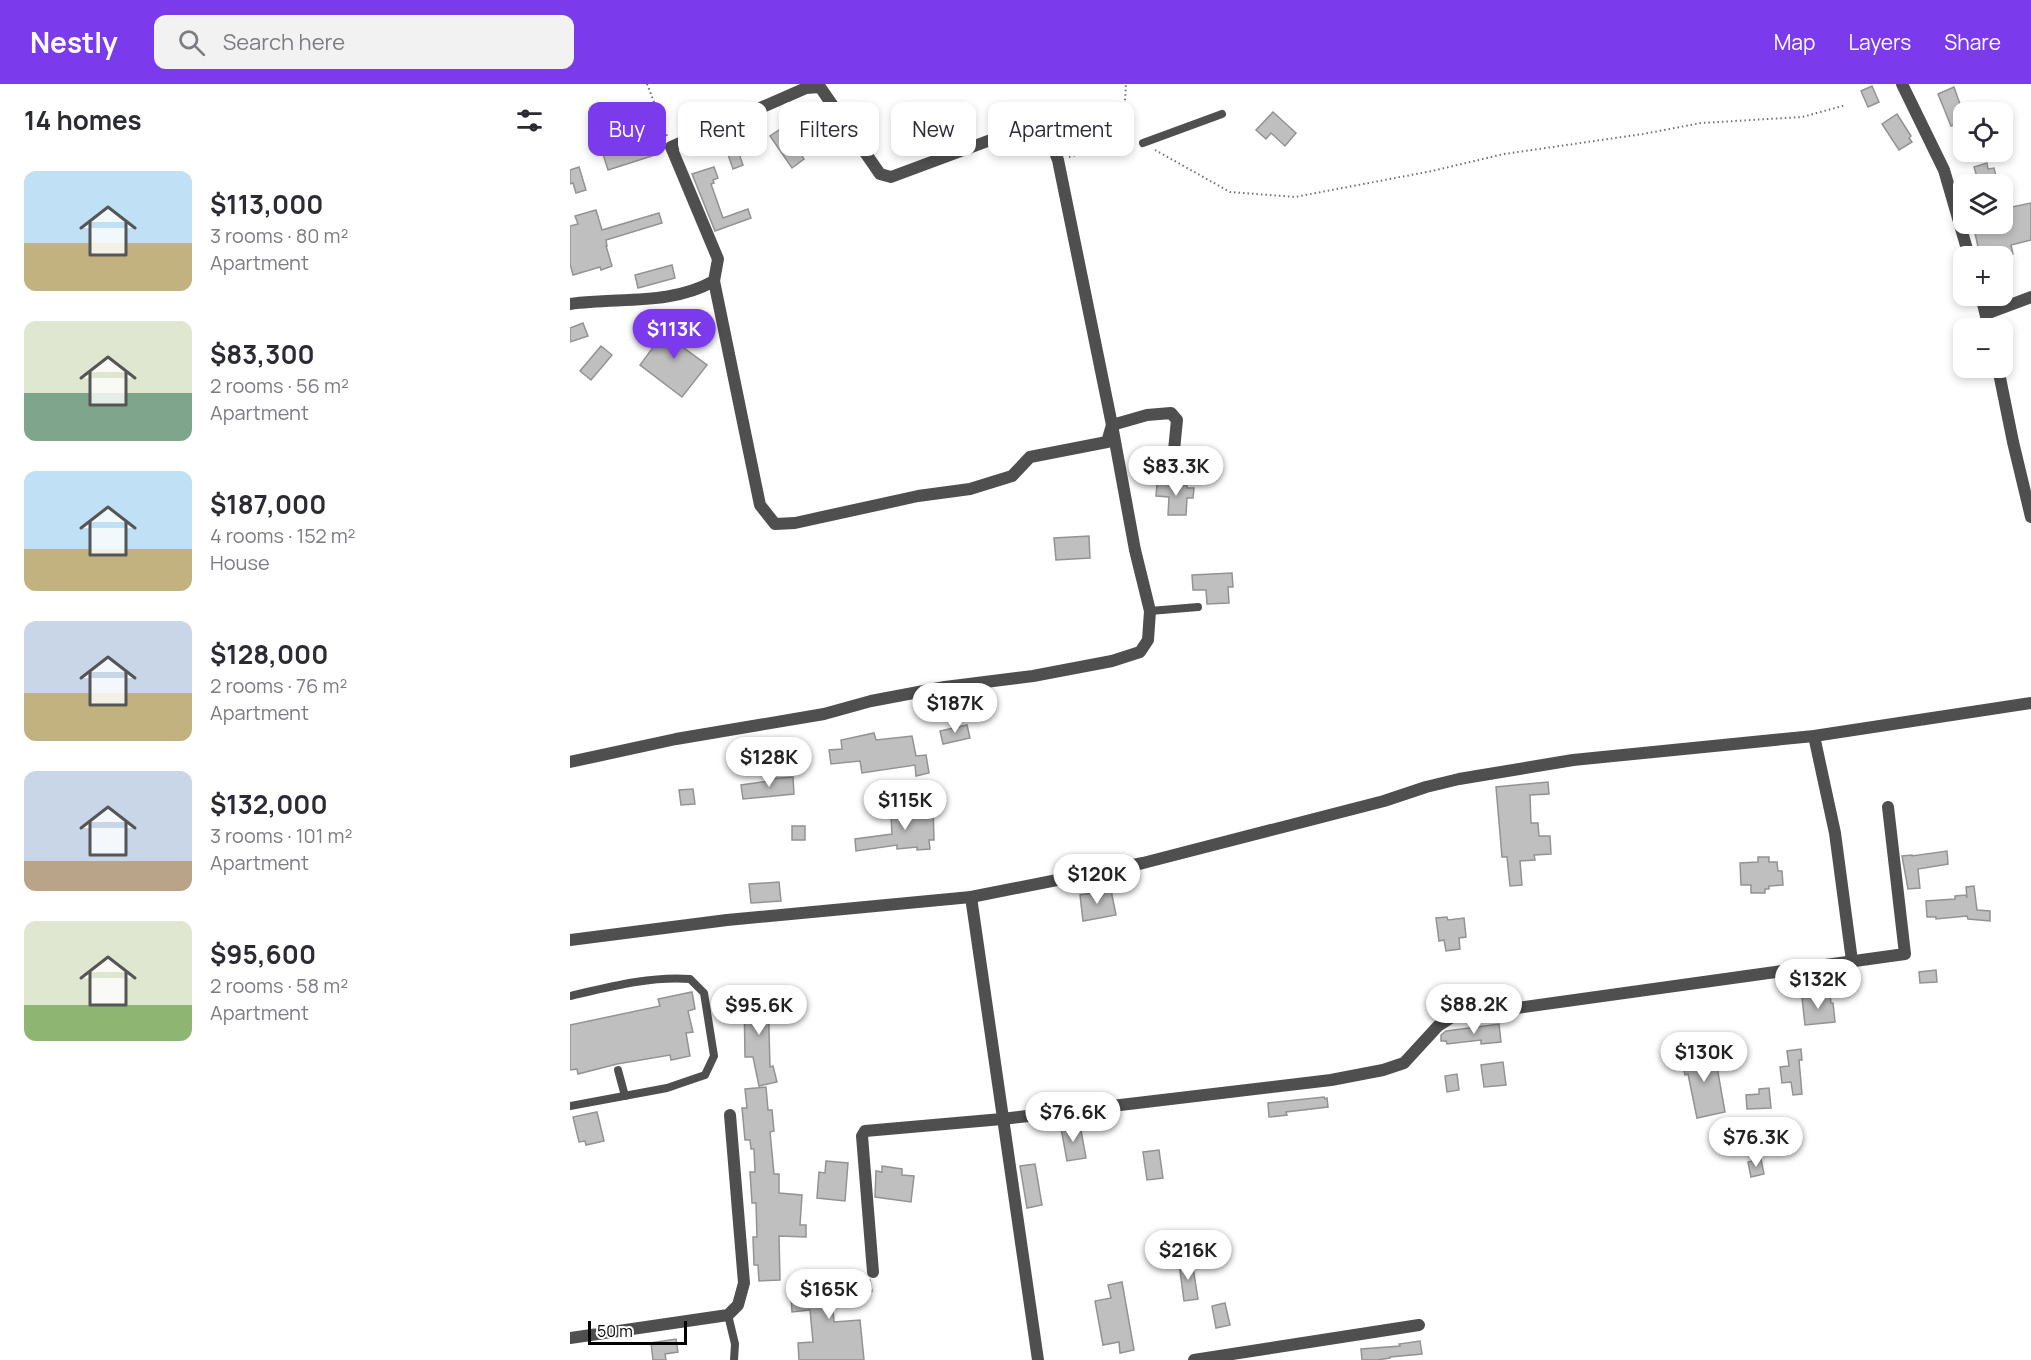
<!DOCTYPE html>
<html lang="en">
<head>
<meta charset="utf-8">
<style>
	:root { --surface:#fff; --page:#f2f2f3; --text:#2b2b33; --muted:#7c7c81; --accent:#7c3aed }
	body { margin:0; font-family:Manrope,sans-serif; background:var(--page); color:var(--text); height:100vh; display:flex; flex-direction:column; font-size:22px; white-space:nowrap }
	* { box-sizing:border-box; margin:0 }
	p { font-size:20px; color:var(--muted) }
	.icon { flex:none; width:33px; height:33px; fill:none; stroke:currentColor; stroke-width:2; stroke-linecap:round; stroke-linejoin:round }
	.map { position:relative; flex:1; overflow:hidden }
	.panel { display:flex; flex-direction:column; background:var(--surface); width:570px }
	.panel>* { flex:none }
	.banner { position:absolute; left:18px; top:18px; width:570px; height:54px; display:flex; gap:12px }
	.fabs { position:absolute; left:1383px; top:18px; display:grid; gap:12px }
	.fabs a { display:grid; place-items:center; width:60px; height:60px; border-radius:12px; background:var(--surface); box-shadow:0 3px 9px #0003; font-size:30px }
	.scale { position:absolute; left:18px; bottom:15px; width:99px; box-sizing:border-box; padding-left:6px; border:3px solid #000; border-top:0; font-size:16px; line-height:21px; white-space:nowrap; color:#000; -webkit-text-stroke:4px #fff; paint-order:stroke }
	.price { position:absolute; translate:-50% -51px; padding:0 14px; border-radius:21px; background:#fff; color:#222; font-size:20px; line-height:39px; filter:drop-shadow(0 2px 3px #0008) }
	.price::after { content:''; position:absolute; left:50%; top:36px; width:18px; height:14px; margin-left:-9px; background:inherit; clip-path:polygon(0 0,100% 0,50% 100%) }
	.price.current { background:var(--accent); color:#fff }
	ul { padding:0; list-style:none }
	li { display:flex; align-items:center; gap:18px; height:150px; padding:0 24px }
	li span { display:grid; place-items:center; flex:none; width:168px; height:120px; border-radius:12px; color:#555 }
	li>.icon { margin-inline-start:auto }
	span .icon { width:72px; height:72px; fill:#fffc; stroke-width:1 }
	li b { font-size:26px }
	h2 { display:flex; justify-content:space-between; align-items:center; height:72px; padding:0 24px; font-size:26px }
	.tag { padding:0 21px; border-radius:12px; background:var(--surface); box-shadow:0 3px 9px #0003; font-size:21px; line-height:54px }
	.tag.current { background:var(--accent); color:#fff }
	header { display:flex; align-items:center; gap:36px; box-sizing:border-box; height:84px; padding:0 30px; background:var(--accent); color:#fff }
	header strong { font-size:28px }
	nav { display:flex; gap:33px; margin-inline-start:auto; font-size:21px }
	.search { width:420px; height:54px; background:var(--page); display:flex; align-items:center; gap:15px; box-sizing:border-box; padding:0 21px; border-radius:12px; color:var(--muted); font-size:22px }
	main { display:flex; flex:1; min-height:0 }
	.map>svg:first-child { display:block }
	.building { fill:#bfbfbf; stroke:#939393; stroke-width:1.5 }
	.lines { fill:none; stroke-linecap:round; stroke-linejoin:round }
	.path { stroke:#717171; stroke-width:2; stroke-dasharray:1.5 3; stroke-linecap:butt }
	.lane { stroke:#4f4f4f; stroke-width:8 }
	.street { stroke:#4f4f4f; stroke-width:12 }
</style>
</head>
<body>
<header>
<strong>Nestly</strong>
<div class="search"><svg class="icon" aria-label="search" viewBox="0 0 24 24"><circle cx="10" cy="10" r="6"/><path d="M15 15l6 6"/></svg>Search here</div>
<nav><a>Map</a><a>Layers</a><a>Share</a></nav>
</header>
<main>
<section class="panel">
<h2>14 homes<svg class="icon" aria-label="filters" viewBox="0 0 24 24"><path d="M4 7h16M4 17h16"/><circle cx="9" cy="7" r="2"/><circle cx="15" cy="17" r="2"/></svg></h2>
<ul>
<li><span style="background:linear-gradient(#bfe0f5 60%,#c2b280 0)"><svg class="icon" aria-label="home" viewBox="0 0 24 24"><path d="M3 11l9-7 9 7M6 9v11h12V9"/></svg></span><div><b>$113,000</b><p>3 rooms · 80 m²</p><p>Apartment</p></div></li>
<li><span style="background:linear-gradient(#dfe7d0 60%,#7fa58c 0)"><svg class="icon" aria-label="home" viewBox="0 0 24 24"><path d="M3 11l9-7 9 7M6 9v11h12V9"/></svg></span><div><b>$83,300</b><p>2 rooms · 56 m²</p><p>Apartment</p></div></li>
<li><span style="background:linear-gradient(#bfe0f5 65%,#c2b280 0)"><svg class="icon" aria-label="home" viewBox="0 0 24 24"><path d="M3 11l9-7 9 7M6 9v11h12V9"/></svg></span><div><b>$187,000</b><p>4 rooms · 152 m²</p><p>House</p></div></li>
<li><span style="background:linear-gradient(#c9d6e8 60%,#c2b280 0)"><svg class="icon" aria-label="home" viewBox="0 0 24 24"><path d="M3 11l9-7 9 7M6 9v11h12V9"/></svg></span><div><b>$128,000</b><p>2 rooms · 76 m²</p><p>Apartment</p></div></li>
<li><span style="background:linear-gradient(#c9d6e8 75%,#b9a48a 0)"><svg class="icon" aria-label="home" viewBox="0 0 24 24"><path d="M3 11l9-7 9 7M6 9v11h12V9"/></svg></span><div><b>$132,000</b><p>3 rooms · 101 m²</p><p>Apartment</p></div></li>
<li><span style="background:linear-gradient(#dfe7d0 70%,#8fb573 0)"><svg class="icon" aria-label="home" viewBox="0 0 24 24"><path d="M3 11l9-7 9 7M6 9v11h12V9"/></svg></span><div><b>$95,600</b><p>2 rooms · 58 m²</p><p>Apartment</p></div></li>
</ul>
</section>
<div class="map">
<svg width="1461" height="1276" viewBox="0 0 1461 1276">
	<rect width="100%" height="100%" fill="#fff"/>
	<g class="building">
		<polygon points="1302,2 1309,18 1298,23 1291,7"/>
		<polygon points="1384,3 1391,23 1394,22 1394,37 1381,42 1368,10"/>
		<polygon points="703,28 726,49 715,62 701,49 696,55 686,46"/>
		<polygon points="1327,30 1341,52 1339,54 1342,58 1329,66 1312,40"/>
		<polygon points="217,43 227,57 224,59 234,75 222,84 200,52 212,44 214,46"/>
		<polygon points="83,55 88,70 38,86 33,70"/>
		<polygon points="165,58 173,81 163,85 155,62"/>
		<polygon points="1417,79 1418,85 1424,84 1428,100 1409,100 1404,83"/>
		<polygon points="9,83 16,106 6,109 3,99 0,100 0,86"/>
		<polygon points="144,83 148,94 143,96 144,99 141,100 153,134 178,125 181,134 145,147 122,90"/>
		<polygon points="1461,119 1461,156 1441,161 1443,170 1431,172 1410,172 1403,140 1432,140 1432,125"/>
		<polygon points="26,126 32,146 89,129 92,139 36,156 37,162 36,162 42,182 31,186 30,183 3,191 0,180 0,142 8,140 5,132"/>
		<polygon points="102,181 105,194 68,204 65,191"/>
		<polygon points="104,235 120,247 110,261 137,281 112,313 70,281"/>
		<polygon points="13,239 18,252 0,258 0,244"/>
		<polygon points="31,262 42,271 21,296 10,287"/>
		<polygon points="587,400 617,401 617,404 624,404 623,414 617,414 616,431 598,431 599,413 586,412"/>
		<polygon points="519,452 520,474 486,476 484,454"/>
		<polygon points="662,489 663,503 658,503 659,519 637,520 636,506 623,506 622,491"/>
		<polygon points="397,641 400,654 373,660 370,647"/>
		<polygon points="304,649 306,656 342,652 346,672 356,671 359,689 346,692 345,681 292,689 290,677 261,680 259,666 272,665 271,656"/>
		<polygon points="216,655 217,670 200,671 199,657"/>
		<polygon points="223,693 224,710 173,715 171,701 200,697 199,695"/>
		<polygon points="978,698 979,710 960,711 961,739 968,739 969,752 980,752 981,770 964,771 965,776 950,777 952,801 940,802 937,773 932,773 926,703"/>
		<polygon points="123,705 125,720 111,721 109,706"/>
		<polygon points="363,720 364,756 359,756 360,765 347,766 347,763 327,765 327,761 286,767 285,755 322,750 321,732 340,730 339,725 342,725 342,722"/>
		<rect x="222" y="742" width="13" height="14"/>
		<polygon points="1377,767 1378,780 1348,785 1350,804 1338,805 1332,772 1342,771 1342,772"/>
		<polygon points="1188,773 1199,773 1199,778 1207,778 1208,787 1212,787 1213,801 1199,802 1199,805 1195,805 1195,809 1181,809 1181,801 1171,801 1170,779 1188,778"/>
		<polygon points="209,798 211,817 181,819 179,800"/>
		<polygon points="1404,802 1407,826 1420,827 1420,837 1398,835 1397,832 1366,835 1366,833 1357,833 1356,817 1385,815 1385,812 1396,811 1397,814 1396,803"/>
		<polygon points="541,806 546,831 513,837 510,811"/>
		<polygon points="877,833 878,836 894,834 896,853 889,854 890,865 876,867 874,856 869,857 866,834"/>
		<polygon points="1366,886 1367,898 1350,899 1349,888"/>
		<polygon points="122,908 125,925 118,927 123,948 116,949 120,972 101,976 100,971 47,980 8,990 7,985 0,986 0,941 90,922 88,915"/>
		<polygon points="198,909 200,983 203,982 207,998 189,1002 183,973 175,973 174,910"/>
		<polygon points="1260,911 1261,919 1263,919 1265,938 1235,941 1232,914"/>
		<polygon points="929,940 931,958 911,960 911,956 877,960 876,957 871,957 871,951 876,947"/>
		<polygon points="1231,965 1232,976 1229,976 1232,1010 1223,1011 1221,998 1212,999 1210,983 1219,982 1217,967"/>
		<polygon points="1144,966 1155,1028 1127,1034 1118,990 1115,991 1111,974"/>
		<polygon points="933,978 936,1001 914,1003 911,981"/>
		<polygon points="887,990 889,1006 877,1008 875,992"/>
		<polygon points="196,1003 198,1026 202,1026 204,1047 200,1048 204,1090 209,1090 209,1109 232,1111 230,1141 236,1141 236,1153 209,1152 210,1196 189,1197 188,1181 184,1181 183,1153 187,1153 186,1119 182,1119 180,1088 185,1088 184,1065 181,1065 180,1056 175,1056 172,1024 177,1024 175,1005"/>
		<polygon points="1199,1004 1201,1024 1177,1025 1176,1011 1189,1010 1189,1005"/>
		<polygon points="754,1013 755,1015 757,1014 758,1023 716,1028 717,1031 699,1033 698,1019"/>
		<polygon points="27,1028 34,1057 16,1061 15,1057 9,1058 3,1033"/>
		<polygon points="510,1041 516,1074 497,1077 491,1044"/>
		<polygon points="589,1066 593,1094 577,1096 573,1068"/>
		<polygon points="1191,1075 1194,1090 1181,1093 1178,1078"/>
		<polygon points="256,1077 278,1079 275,1117 247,1114 249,1088 255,1089"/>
		<polygon points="465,1080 472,1121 457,1124 450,1082"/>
		<polygon points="312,1082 332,1085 332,1091 344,1092 341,1118 305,1113 306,1087 312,1088"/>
		<polygon points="622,1177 628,1215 614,1217 609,1179"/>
		<polygon points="293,1191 294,1197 300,1196 302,1207 262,1213 264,1238 290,1236 294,1276 229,1276 228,1259 243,1258 240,1226 222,1228 220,1200 260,1197"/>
		<polygon points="552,1198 564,1266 550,1269 549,1258 533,1261 525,1217 541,1214 538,1201"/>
		<polygon points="655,1219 660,1241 646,1244 642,1222"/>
		<polygon points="106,1255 108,1268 95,1270 96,1276 83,1276 81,1259"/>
		<polygon points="850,1257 852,1270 820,1273 820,1274 807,1276 792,1276 791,1265 830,1262 829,1260"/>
	</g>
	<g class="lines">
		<g class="path">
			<polyline points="77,0 97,52"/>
			<polyline points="492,55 549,42 554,33 556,0"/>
			<polyline points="585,66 660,108 725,113 862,87 934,70 1073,50 1131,39 1232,33 1276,21"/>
			<polyline points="499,73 548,60 563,59"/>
		</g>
		<g class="lane">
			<polyline points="573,59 652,30"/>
			<polyline points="580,527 628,523"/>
			<path d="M0 912C39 903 80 892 120 895L134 909 144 972 135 991 97 1004 0 1022"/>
			<polyline points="48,986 55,1012"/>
			<polyline points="158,1231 165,1260 164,1276"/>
		</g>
		<g class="street">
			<polyline points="1332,0 1374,86 1399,172"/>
			<polyline points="144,197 190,421 205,440 225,439 348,412 400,405 442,392 460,373 537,358 542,341 577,331 601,329 607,336 602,386"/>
			<polyline points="1411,212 1419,244"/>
			<path d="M0 220C49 213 99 222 144 197L148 175 101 63 236 4 250 3 310 90 321 93 442 48C468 44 480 52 488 76L542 341 565 466 580 527 578 556 570 568 542 577 463 592 375 603 301 617 254 630 106 655 0 678"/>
			<polyline points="1416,230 1461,213"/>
			<polyline points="1428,284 1443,358 1461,433"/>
			<polyline points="1244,652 1265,749 1282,877"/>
			<polyline points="401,813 468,1276"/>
			<polyline points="0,856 157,836 401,813 573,779 814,717 856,703 889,695 1003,676 1244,652 1461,619"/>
			<polyline points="303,1188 292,1052 295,1047 432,1035 761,996 813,986 834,979 868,942 882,933 1335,870 1318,723"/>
			<polyline points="0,1254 158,1231 168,1221 174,1199 160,1031"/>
			<polyline points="624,1276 849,1241"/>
		</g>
	</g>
</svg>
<div class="fabs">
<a><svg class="icon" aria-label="locate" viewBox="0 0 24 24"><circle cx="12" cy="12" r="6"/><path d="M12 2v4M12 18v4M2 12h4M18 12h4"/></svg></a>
<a><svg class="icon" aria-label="layers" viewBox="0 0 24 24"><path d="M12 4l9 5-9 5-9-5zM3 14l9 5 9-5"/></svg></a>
<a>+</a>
<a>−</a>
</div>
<div class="scale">50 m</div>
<b class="price current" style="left:104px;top:276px">$113K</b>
<b class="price" style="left:606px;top:413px">$83.3K</b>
<b class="price" style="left:385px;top:650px">$187K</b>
<b class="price" style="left:199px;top:704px">$128K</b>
<b class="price" style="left:335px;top:747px">$115K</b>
<b class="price" style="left:527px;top:821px">$120K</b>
<b class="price" style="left:1248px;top:926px">$132K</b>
<b class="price" style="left:904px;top:951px">$88.2K</b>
<b class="price" style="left:189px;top:952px">$95.6K</b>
<b class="price" style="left:1134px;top:999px">$130K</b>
<b class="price" style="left:503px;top:1059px">$76.6K</b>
<b class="price" style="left:1186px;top:1084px">$76.3K</b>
<b class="price" style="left:618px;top:1197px">$216K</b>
<b class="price" style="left:259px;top:1236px">$165K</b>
<div class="banner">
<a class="tag current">Buy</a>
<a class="tag">Rent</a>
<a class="tag">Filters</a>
<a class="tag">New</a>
<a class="tag">Apartment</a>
</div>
</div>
</main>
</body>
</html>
